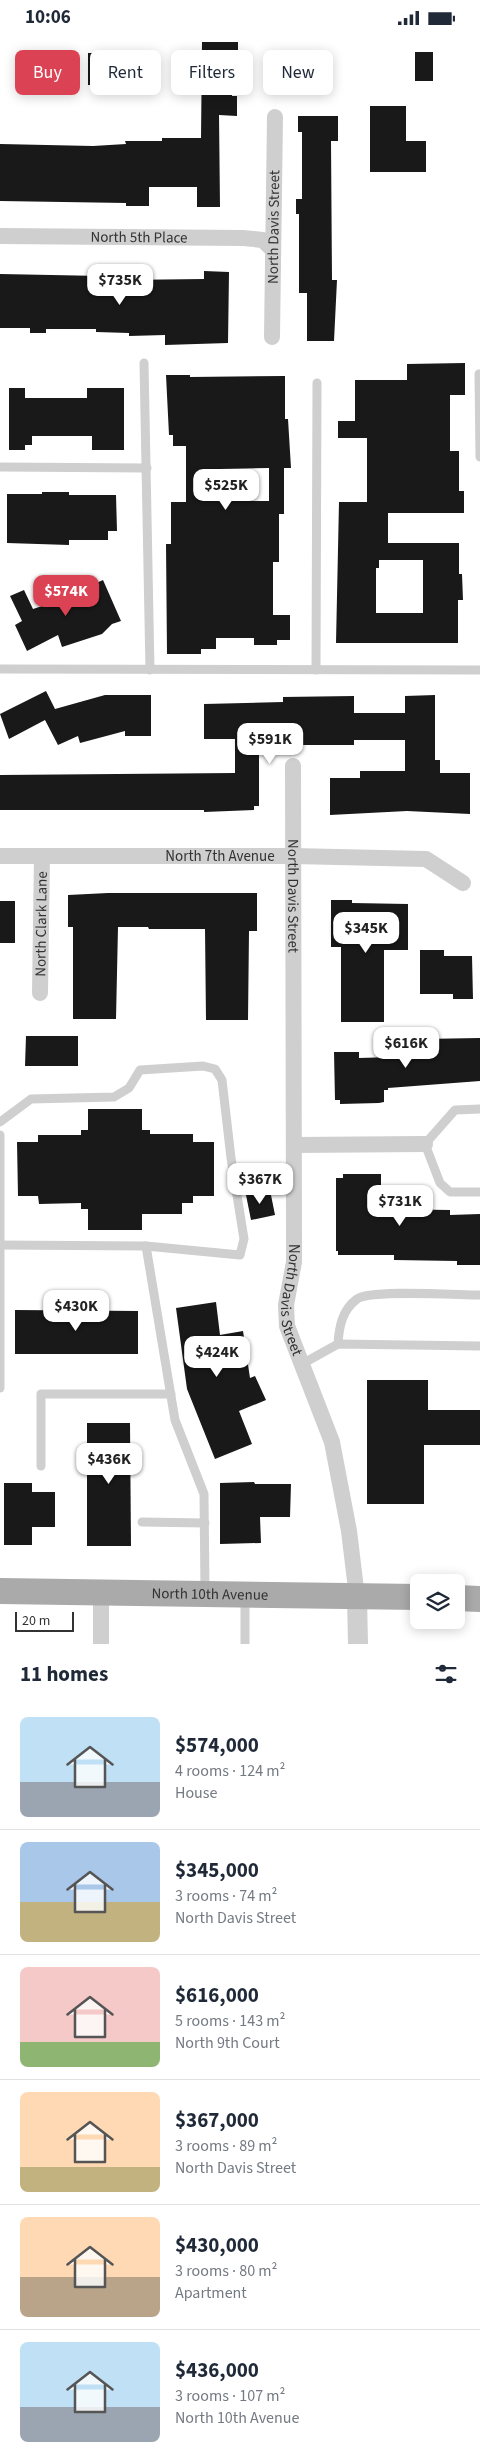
<!DOCTYPE html>
<html lang="en">
<head>
<meta charset="utf-8">
<style>
	:root { --surface:#fff; --page:#f2f2f3; --text:#1f2937; --muted:#747a83; --line:#e0e1e3; --accent:#db4354 }
	body { margin:0; font-family:"Source Sans 3",sans-serif; background:var(--page); color:var(--text); height:100vh; display:flex; flex-direction:column; font-size:19px; white-space:nowrap }
	* { box-sizing:border-box; margin:0 }
	p { font-size:16px; color:var(--muted) }
	.icon { flex:none; width:28px; height:28px; fill:none; stroke:currentColor; stroke-width:2; stroke-linecap:round; stroke-linejoin:round }
	.map { position:relative; height:1609px; overflow:hidden }
	.panel { display:flex; flex-direction:column; background:var(--surface); flex:1 }
	.panel>* { flex:none }
	.banner { position:absolute; left:15px; top:15px; width:450px; height:45px; display:flex; gap:10px }
	.tools { position:absolute; left:410px; top:1539px; display:grid; gap:10px }
	.tools a { display:grid; place-items:center; width:55px; height:55px; border-radius:8px; background:var(--surface); box-shadow:0 2px 12px #0003; font-size:25px }
	.scale { position:absolute; left:15px; bottom:12px; width:59px; box-sizing:border-box; padding-left:5px; border:2px solid #323232; border-top:0; font-size:14px; line-height:18px; white-space:nowrap; color:#323232; -webkit-text-stroke:4px #fff; paint-order:stroke }
	.price { position:absolute; translate:-50% -42px; padding:0 11px; border-radius:10px; background:#fff; color:#222; font-size:16px; line-height:32px; filter:drop-shadow(0 1px 2px #0008) }
	.price::after { content:''; position:absolute; left:50%; top:30px; width:15px; height:11px; margin-left:-8px; background:inherit; clip-path:polygon(0 0,100% 0,50% 100%) }
	.price.active { background:var(--accent); color:#fff }
	ul { padding:0; list-style:none }
	li { display:flex; align-items:center; gap:15px; height:125px; padding:0 20px }
	li+li { border-top:1px solid var(--line) }
	li span { display:grid; place-items:center; flex:none; width:140px; height:100px; border-radius:8px; color:#555 }
	li>.icon { margin-inline-start:auto }
	span .icon { width:60px; height:60px; fill:#fffc; stroke-width:1 }
	li b { font-size:21px }
	h2 { display:flex; justify-content:space-between; align-items:center; height:60px; padding:0 20px; font-size:21px }
	.tag { padding:0 18px; border-radius:8px; background:var(--surface); box-shadow:0 2px 12px #0003; font-size:18px; line-height:45px }
	.tag.active { background:var(--accent); color:#fff }
	.status { display:flex; justify-content:space-between; align-items:center; height:35px; padding:0 25px; background:var(--surface); direction:ltr }
	.status svg { height:14px; fill:currentColor }
	.map>svg:first-child { display:block }
	.building { fill:#191919; fill-rule:evenodd }
	.lines { fill:none; stroke-linecap:round; stroke-linejoin:round }
	.service { stroke:#cfcfcf; stroke-width:9 }
	.minor { stroke:#cfcfcf; stroke-width:16 }
	.tertiary { stroke:#cfcfcf; stroke-width:20 }
	.primary { stroke:#aaa; stroke-width:26 }
	.labels { text-anchor:middle; stroke-width:5; stroke-linejoin:round; paint-order:stroke }
	.street-label { font-size:15px; fill:#323232; stroke:#fff }
</style>
</head>
<body>
<div class="status"><b>10:06</b><svg viewBox="0 0 49 12"><path d="M0 12V9h3v3zM5 12V6h3v6zM10 12V3h3v9zM15 12V0h3v12zM26 1h20v11H26zM47 4h2v5h-2z"/></svg></div>
<div class="map">
<svg width="480" height="1609" viewBox="0 0 480 1609">
	<rect width="100%" height="100%" fill="#fff"/>
	<g class="building">
		<polygon points="202,7 238,7 238,27 232,27 232,61 237,61 237,81 219,80 220,172 197,172 197,152 149,152 149,171 126,171 126,168 0,166 0,109 93,111 126,109 125,106 162,106 162,103 201,103"/>
		<rect x="415" y="17" width="18" height="29"/>
		<rect x="88" y="18" width="18" height="32"/>
		<polygon points="370,71 406,71 406,106 426,106 426,137 370,137"/>
		<polygon points="298,81 338,81 338,106 331,106 332,245 337,245 334,306 307,306 307,258 299,258 299,179 296,179 296,164 302,164 302,97 298,97"/>
		<polygon points="102,235 122,235 122,245 204,244 204,236 229,237 228,308 165,310 165,300 129,301 129,298 96,297 96,294 46,294 46,298 30,298 30,293 0,293 0,239 102,241"/>
		<path d="M465 328V360H450V416H459V456H464V478H388V508H459V539H462L463 565H458V608H336L339 467H367V403H338V386H355V345H407V329ZM379 525H423V578H376V533H379Z"/>
		<path d="M166 340H190V342L285 341V384H288L291 433H284V479H279V527H273V580H290V605H277V610H254V603H216V614H201V619H167L166 509H171V467H186V411H173V400H169ZM269 433V466H219V434Z"/>
		<polygon points="9,353 25,353 25,363 87,363 87,353 124,353 124,415 92,415 92,401 32,401 32,410 25,410 25,415 9,415"/>
		<polygon points="42,457 69,457 69,460 116,460 117,496 108,496 108,505 69,505 69,510 7,508 7,459 42,459"/>
		<polygon points="103,545 121,586 112,589 102,599 62,612 58,600 27,616 15,590 22,586 10,561 24,555 33,574 82,558 81,555"/>
		<polygon points="46,656 55,674 105,660 151,660 151,701 125,701 125,696 80,708 78,701 58,710 45,685 9,704 0,679"/>
		<polygon points="435,660 435,725 440,725 440,738 470,738 470,779 407,776 330,780 330,743 360,743 360,736 405,736 405,705 354,705 354,710 269,710 269,712 259,712 259,771 254,771 254,775 204,777 204,775 0,775 0,740 235,738 235,704 204,704 204,669 283,667 283,662 354,661 354,678 405,678 405,661"/>
		<polygon points="108,858 257,858 257,896 249,896 248,985 206,985 205,894 149,894 148,892 118,892 116,984 73,984 73,892 68,892 68,860"/>
		<polygon points="331,865 352,865 352,868 408,869 408,915 384,915 384,987 341,987 341,912 331,912"/>
		<rect x="0" y="866" width="15" height="42"/>
		<polygon points="420,915 444,915 444,921 472,921 473,964 453,964 453,959 420,959"/>
		<polygon points="26,1001 78,1001 78,1031 25,1031"/>
		<polygon points="480,1003 480,1046 388,1053 388,1055 384,1055 384,1067 379,1068 340,1069 340,1065 335,1065 334,1017 359,1017 359,1023 393,1022 393,1008 422,1007 422,1004"/>
		<polygon points="88,1074 142,1074 142,1095 150,1095 150,1099 193,1099 193,1107 214,1107 214,1161 193,1161 193,1168 182,1168 182,1179 142,1179 142,1195 88,1195 88,1174 81,1174 81,1168 39,1169 38,1161 18,1161 17,1107 38,1107 38,1100 81,1100 81,1095 88,1095"/>
		<polygon points="343,1139 381,1139 381,1174 450,1175 450,1180 480,1179 480,1230 457,1230 457,1226 394,1225 394,1220 338,1220 338,1216 336,1216 336,1143 343,1143"/>
		<polygon points="270,1155 275,1180 251,1185 246,1160"/>
		<polygon points="216,1267 220,1300 243,1296 250,1343 255,1341 266,1365 239,1376 252,1409 215,1424 187,1354 176,1273"/>
		<polygon points="15,1275 138,1276 138,1319 15,1319"/>
		<polygon points="367,1345 428,1345 428,1375 480,1375 480,1410 424,1410 424,1469 367,1469"/>
		<polygon points="87,1388 130,1388 131,1511 87,1511"/>
		<polygon points="254,1447 255,1449 291,1449 290,1482 260,1482 261,1508 220,1509 220,1448"/>
		<polygon points="4,1448 32,1448 32,1457 55,1457 55,1492 32,1492 32,1510 4,1510"/>
	</g>
	<g class="lines">
		<g class="service">
			<polyline points="144,328 150,635"/>
			<polyline points="479,339 480,422"/>
			<polyline points="0,432 147,433"/>
			<polyline points="0,634 480,635"/>
			<polyline points="316,635 317,348"/>
			<polyline points="480,1074 455,1075 425,1109 440,1148 450,1157 480,1157"/>
			<polyline points="0,1087 31,1064 114,1062 129,1053 140,1035 203,1031 215,1034 222,1045 231,1123 244,1204 240,1220 146,1211 0,1210"/>
			<polyline points="0,1100 0,1353"/>
			<polyline points="146,1211 175,1385 204,1459 205,1556"/>
			<path d="M338 1309C339 1292 342 1275 357 1264 370 1254 458 1260 480 1260"/>
			<polyline points="302,1329 338,1309 480,1311"/>
			<polyline points="41,1431 41,1359 171,1359"/>
			<polyline points="142,1487 205,1488"/>
			<polyline points="245,1609 245,1562"/>
		</g>
		<g class="minor">
			<path id="s1" d="M0 201 243 203 263 205 273 215"/>
			<path id="s2" d="M272 302 275 82"/>
			<path id="s3" d="M293 731 294 1199V1227L286 1270 287 1291 332 1407 349 1496 357 1562"/>
			<path id="s4" d="M0 821H293L426 824 463 848"/>
			<path id="s5" d="M40 958 42 821"/>
			<polyline points="294,1110 425,1109"/>
			<polyline points="101,1557 101,1609"/>
		</g>
		<polyline class="tertiary" points="357,1562 358,1609"/>
		<g class="primary">
			<path id="s6" d="M0 1556 419 1562"/>
			<polyline points="456,1563 480,1564"/>
		</g>
	</g>
	<g class="labels">
		<g class="street-label">
			<text dy="5" stroke="none"><textPath href="#s2" startOffset="110">North Davis Street</textPath></text>
			<text dy="5" stroke="none"><textPath href="#s1" startOffset="139">North 5th Place</textPath></text>
			<text dy="5" stroke="none"><textPath href="#s4" startOffset="220">North 7th Avenue</textPath></text>
			<text dy="5" stroke="none"><textPath href="#s3" startOffset="130">North Davis Street</textPath></text>
			<text dy="5" stroke="none"><textPath href="#s5" startOffset="69">North Clark Lane</textPath></text>
			<text dy="5" stroke="none"><textPath href="#s3" startOffset="535">North Davis Street</textPath></text>
			<text dy="5" stroke="none"><textPath href="#s6" startOffset="210">North 10th Avenue</textPath></text>
		</g>
	</g>
</svg>
<div class="tools">
<a><svg class="icon" aria-label="layers" viewBox="0 0 24 24"><path d="M12 4l9 5-9 5-9-5zM3 14l9 5 9-5"/></svg></a>
</div>
<div class="scale">20 m</div>
<b class="price" style="left:120px;top:271px">$735K</b>
<b class="price" style="left:226px;top:476px">$525K</b>
<b class="price active" style="left:66px;top:582px">$574K</b>
<b class="price" style="left:270px;top:730px">$591K</b>
<b class="price" style="left:366px;top:919px">$345K</b>
<b class="price" style="left:406px;top:1034px">$616K</b>
<b class="price" style="left:260px;top:1170px">$367K</b>
<b class="price" style="left:400px;top:1192px">$731K</b>
<b class="price" style="left:76px;top:1297px">$430K</b>
<b class="price" style="left:217px;top:1343px">$424K</b>
<b class="price" style="left:109px;top:1450px">$436K</b>
<div class="banner">
<a class="tag active">Buy</a>
<a class="tag">Rent</a>
<a class="tag">Filters</a>
<a class="tag">New</a>
</div>
</div>
<section class="panel">
<h2>11 homes<svg class="icon" aria-label="filters" viewBox="0 0 24 24"><path d="M4 7h16M4 17h16"/><circle cx="9" cy="7" r="2"/><circle cx="15" cy="17" r="2"/></svg></h2>
<ul>
<li><span style="background:linear-gradient(#bfe0f5 65%,#9aa5b1 0)"><svg class="icon" aria-label="home" viewBox="0 0 24 24"><path d="M3 11l9-7 9 7M6 9v11h12V9"/></svg></span><div><b>$574,000</b><p>4 rooms · 124 m²</p><p>House</p></div></li>
<li><span style="background:linear-gradient(#a9c7e8 60%,#c2b280 0)"><svg class="icon" aria-label="home" viewBox="0 0 24 24"><path d="M3 11l9-7 9 7M6 9v11h12V9"/></svg></span><div><b>$345,000</b><p>3 rooms · 74 m²</p><p>North Davis Street</p></div></li>
<li><span style="background:linear-gradient(#f6c9c9 75%,#8fb573 0)"><svg class="icon" aria-label="home" viewBox="0 0 24 24"><path d="M3 11l9-7 9 7M6 9v11h12V9"/></svg></span><div><b>$616,000</b><p>5 rooms · 143 m²</p><p>North 9th Court</p></div></li>
<li><span style="background:linear-gradient(#ffd9b3 75%,#c2b280 0)"><svg class="icon" aria-label="home" viewBox="0 0 24 24"><path d="M3 11l9-7 9 7M6 9v11h12V9"/></svg></span><div><b>$367,000</b><p>3 rooms · 89 m²</p><p>North Davis Street</p></div></li>
<li><span style="background:linear-gradient(#ffd9b3 60%,#b9a48a 0)"><svg class="icon" aria-label="home" viewBox="0 0 24 24"><path d="M3 11l9-7 9 7M6 9v11h12V9"/></svg></span><div><b>$430,000</b><p>3 rooms · 80 m²</p><p>Apartment</p></div></li>
<li><span style="background:linear-gradient(#bfe0f5 65%,#9aa5b1 0)"><svg class="icon" aria-label="home" viewBox="0 0 24 24"><path d="M3 11l9-7 9 7M6 9v11h12V9"/></svg></span><div><b>$436,000</b><p>3 rooms · 107 m²</p><p>North 10th Avenue</p></div></li>
</ul>
</section>
</body>
</html>
